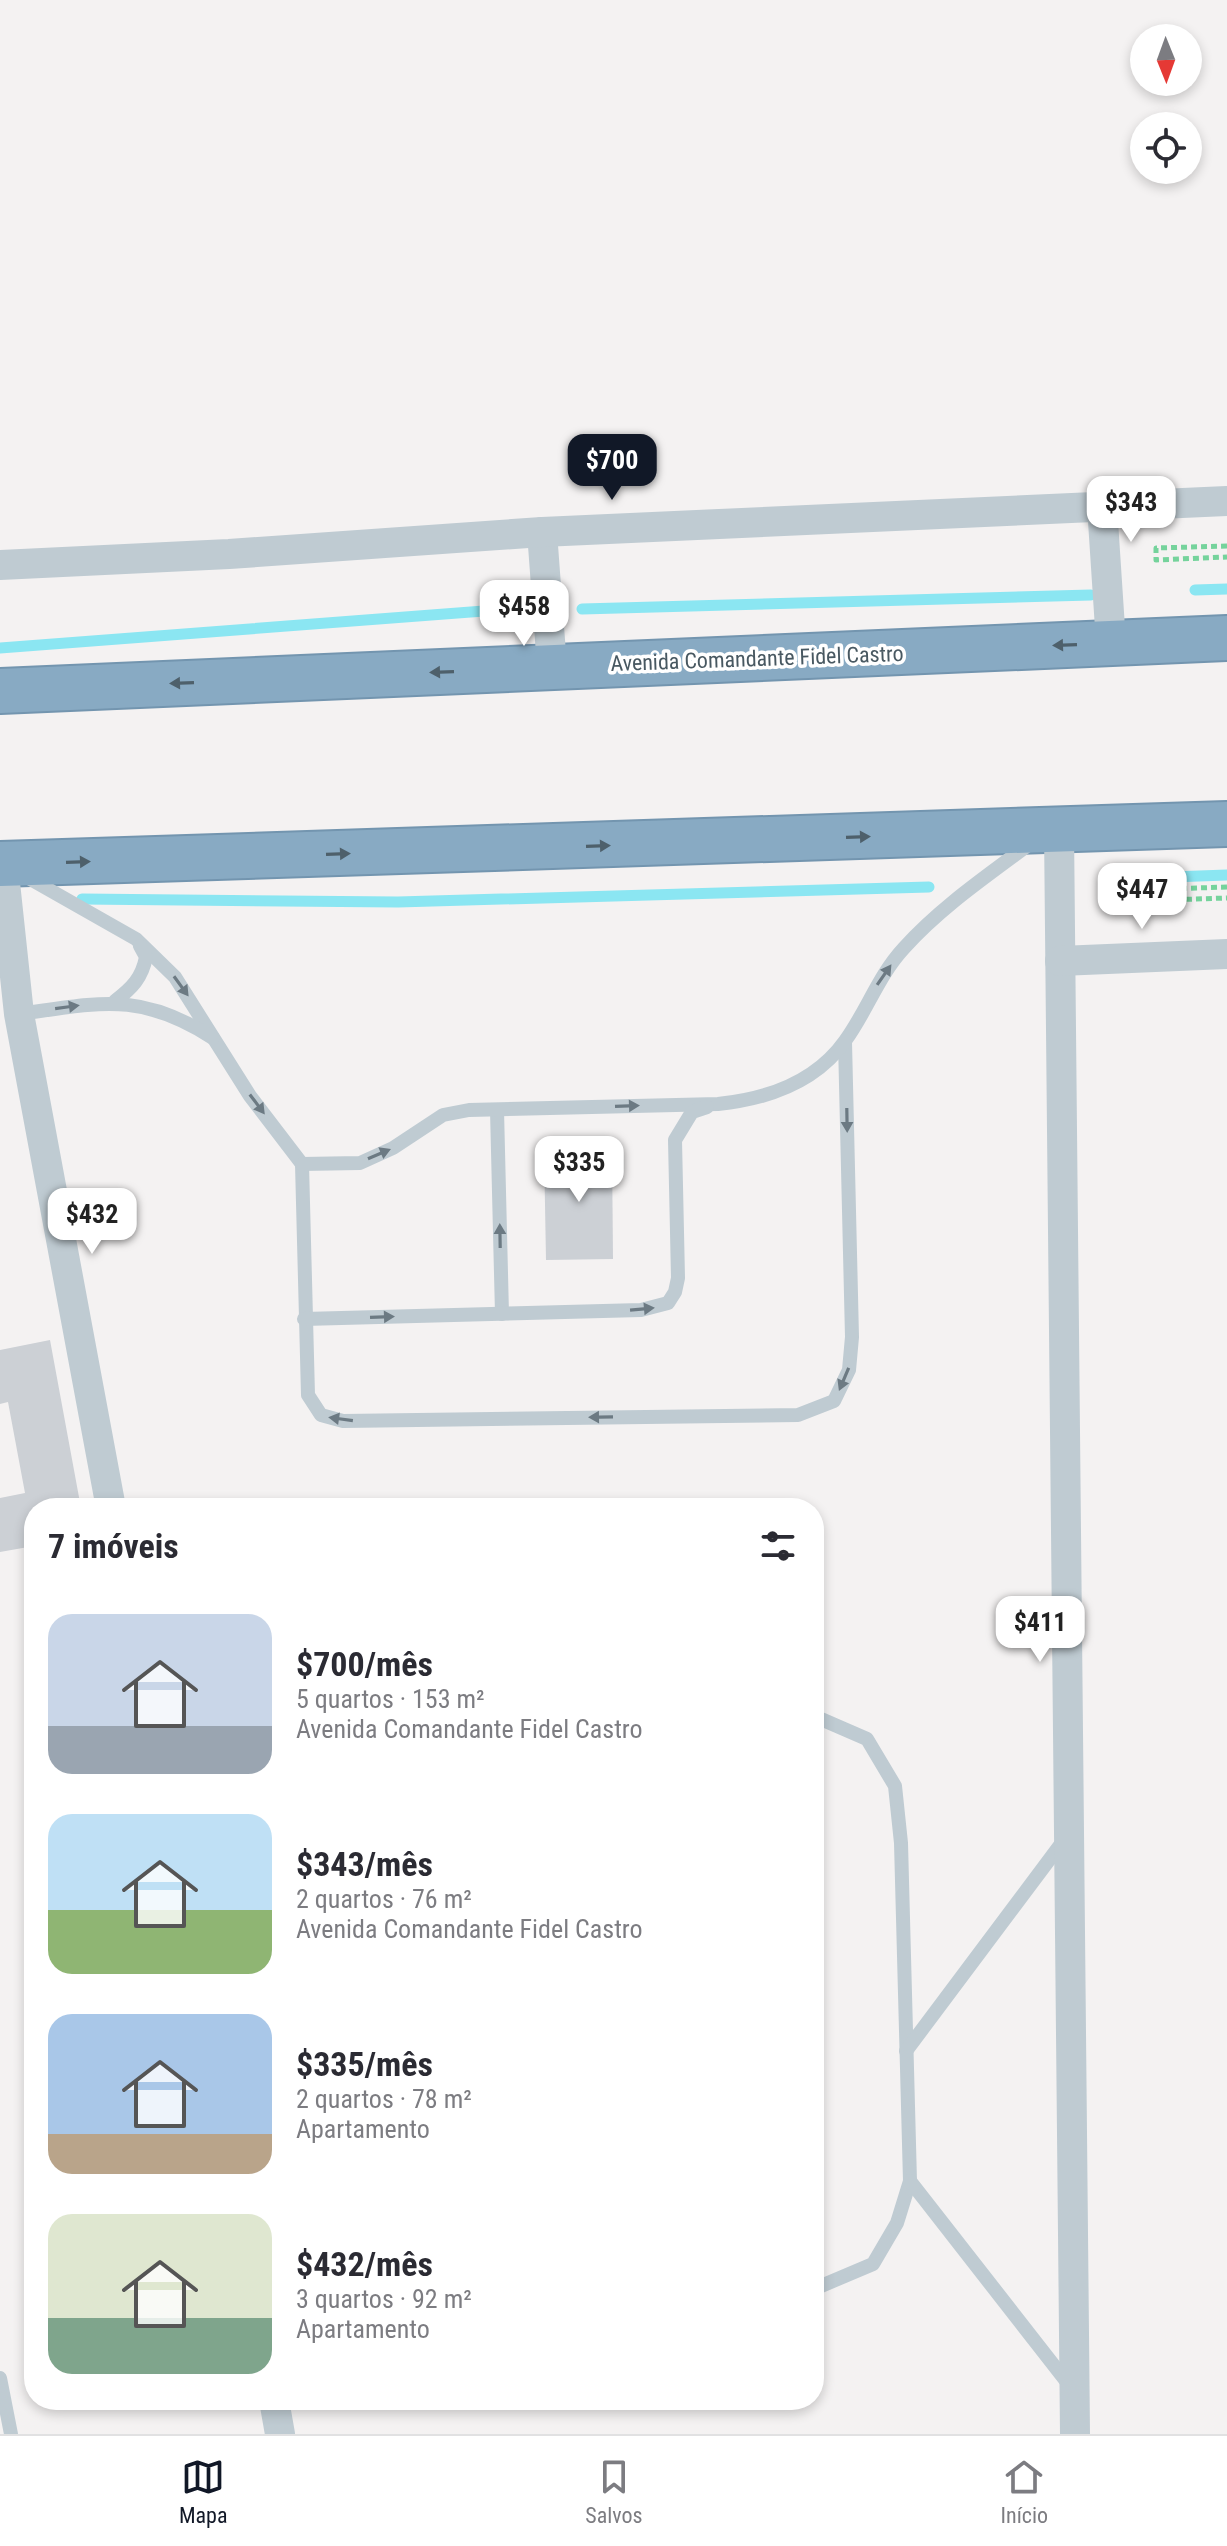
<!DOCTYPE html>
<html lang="pt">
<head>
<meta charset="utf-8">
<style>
	:root { --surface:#fff; --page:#f2f2f3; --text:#2b2b33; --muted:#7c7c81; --line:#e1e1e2; --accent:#111827 }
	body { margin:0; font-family:"Roboto Condensed",sans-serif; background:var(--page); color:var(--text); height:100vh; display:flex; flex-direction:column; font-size:30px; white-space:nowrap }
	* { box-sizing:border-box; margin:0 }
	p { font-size:26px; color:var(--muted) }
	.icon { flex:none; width:44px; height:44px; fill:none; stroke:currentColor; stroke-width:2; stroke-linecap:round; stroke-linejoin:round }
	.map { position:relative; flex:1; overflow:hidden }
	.panel { position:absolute; left:24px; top:1498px; width:800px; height:912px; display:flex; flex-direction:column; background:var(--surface); border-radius:32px; box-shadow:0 4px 12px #0003 }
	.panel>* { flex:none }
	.needle { width:52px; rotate:179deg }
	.buttons { position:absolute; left:1130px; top:24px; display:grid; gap:16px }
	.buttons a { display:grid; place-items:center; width:72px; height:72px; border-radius:50%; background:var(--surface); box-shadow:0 4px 12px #0003; font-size:40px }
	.price { position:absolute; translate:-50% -68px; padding:0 18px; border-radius:16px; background:#fff; color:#222; font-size:26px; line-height:52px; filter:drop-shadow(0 2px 4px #0008) }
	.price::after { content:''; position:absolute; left:50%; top:48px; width:24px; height:18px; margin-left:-12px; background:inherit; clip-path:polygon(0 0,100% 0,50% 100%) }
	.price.selected { background:var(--accent); color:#fff }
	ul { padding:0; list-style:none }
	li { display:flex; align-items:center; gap:24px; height:200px; padding:0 24px }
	li span { display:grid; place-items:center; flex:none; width:224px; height:160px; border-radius:24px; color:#555 }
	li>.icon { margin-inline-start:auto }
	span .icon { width:96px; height:96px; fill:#fffc; stroke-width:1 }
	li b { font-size:34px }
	h2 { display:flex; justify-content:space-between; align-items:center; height:96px; padding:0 24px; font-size:34px }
	.tabs { display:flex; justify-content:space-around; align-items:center; height:112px; border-top:2px solid var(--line); background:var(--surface); font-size:22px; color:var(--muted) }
	.tabs a { display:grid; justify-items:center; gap:4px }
	.tabs .selected { color:var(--accent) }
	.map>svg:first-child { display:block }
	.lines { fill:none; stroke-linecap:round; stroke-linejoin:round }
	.stream { stroke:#8be6f2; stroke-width:11 }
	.building { fill:#ccd0d5 }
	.highway-casing { stroke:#7395af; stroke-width:48 }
	.path { stroke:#75d39c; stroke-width:5; stroke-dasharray:6 4; stroke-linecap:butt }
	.lane { stroke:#bfcbd2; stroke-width:14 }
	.street { stroke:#bfcbd2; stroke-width:30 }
	.highway { stroke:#88aac3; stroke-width:44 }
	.oneway { fill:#4e606b }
	.oneway2 { fill:#6c7a83 }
	.labels { text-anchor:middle; stroke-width:7; stroke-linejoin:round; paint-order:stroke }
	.street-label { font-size:22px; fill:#485861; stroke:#fff }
</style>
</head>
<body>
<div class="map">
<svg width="1227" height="2434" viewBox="0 0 1227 2434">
	<rect width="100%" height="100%" fill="#f4f2f2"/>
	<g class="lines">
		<g class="stream">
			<polyline points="1195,590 1227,589"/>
			<polyline points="582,609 1091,595"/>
			<polyline points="0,648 497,610"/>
			<polyline points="1143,878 1227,875"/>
			<polyline points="82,899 398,902 929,887"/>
		</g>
	</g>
	<g class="building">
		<polygon points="612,1148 613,1259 546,1260 544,1149"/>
		<polygon points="50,1340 81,1508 34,1508 34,1546 0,1552 0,1498 25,1493 8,1402 0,1404 0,1350"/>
	</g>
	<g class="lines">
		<defs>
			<g id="highway">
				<polyline points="0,691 1227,638"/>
				<polyline points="0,864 1227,824"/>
			</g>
		</defs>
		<use href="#highway" class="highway-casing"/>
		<g class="path">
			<polyline points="1227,546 1156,548 1156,560 1227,557"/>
			<polyline points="1227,887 1167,889 1167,900 1227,898"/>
		</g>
		<g class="lane">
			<polyline points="25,876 136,939 175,977 250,1096 302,1164 308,1395 321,1415 343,1421 798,1415 834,1401 849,1370 852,1337 845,1042"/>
			<path d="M115 1001C132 988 142 978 146 957L140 946"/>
			<path d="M19 1014C100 1003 140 991 213 1038"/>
			<polyline points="497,1110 502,1314"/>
			<path d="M302 1164 360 1163 393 1148 443 1115 469 1110 718 1104C767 1099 815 1083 845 1041 867 1011 878 976 904 948 941 907 987 876 1031 843"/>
			<polyline points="304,1319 641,1310 668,1303 675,1292 678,1278 675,1140 692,1112 707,1107"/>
			<polyline points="814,1716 867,1739 895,1786 901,1843 910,2181 897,2223 873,2264 814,2289"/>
			<polyline points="906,2051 1064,1840"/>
			<polyline points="910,2181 1070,2386"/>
			<polyline points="0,2378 11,2434"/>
		</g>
		<g class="street">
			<polyline points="1102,506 1111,643"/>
			<polyline points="542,532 552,667"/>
			<polyline points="0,565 229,554 542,532 1227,501"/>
			<polyline points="1059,829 1075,2434"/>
			<polyline points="3,864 19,1014 111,1508"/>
			<polyline points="1060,961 1227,954"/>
			<polyline points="274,2400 280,2434"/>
		</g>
		<use href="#highway" class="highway"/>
	</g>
	<defs><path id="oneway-solid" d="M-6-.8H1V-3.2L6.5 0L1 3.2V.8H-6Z" transform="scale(2)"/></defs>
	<g class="oneway">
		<use href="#oneway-solid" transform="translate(1065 645) rotate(178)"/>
		<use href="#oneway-solid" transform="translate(442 672) rotate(178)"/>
		<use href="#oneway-solid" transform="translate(182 683) rotate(178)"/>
		<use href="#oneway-solid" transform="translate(858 837) rotate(-2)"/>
		<use href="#oneway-solid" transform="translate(598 846) rotate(-2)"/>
		<use href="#oneway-solid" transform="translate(338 854) rotate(-2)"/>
		<use href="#oneway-solid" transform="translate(78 862) rotate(-2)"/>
	</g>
	<g class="oneway2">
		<use href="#oneway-solid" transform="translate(884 975) rotate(-55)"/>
		<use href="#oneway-solid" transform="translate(181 986) rotate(54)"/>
		<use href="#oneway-solid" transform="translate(67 1007) rotate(-8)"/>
		<use href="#oneway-solid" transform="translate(257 1104) rotate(53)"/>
		<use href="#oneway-solid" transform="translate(627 1106) rotate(-2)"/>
		<use href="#oneway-solid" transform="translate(847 1120) rotate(89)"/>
		<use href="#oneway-solid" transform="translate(379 1154) rotate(-23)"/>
		<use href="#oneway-solid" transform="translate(500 1236) rotate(-91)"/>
		<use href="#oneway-solid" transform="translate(642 1309) rotate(-5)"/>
		<use href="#oneway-solid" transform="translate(382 1317) rotate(-2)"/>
		<use href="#oneway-solid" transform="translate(844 1379) rotate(113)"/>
		<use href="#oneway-solid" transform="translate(601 1417) rotate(179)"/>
		<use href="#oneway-solid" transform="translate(341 1419) rotate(-172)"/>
	</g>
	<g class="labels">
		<g class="street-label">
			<text transform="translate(757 658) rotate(-2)" y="8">Avenida Comandante Fidel Castro</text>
		</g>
	</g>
</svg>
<div class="buttons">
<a><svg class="needle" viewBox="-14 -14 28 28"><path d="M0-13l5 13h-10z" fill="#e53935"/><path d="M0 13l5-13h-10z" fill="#7c7c81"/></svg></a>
<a><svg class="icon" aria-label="locate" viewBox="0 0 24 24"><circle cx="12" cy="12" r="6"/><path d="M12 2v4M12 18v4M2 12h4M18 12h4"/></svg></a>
</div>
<b class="price selected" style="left:612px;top:502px">$700</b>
<b class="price" style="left:1131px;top:544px">$343</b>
<b class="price" style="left:524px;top:648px">$458</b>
<b class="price" style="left:1142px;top:931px">$447</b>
<b class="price" style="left:579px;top:1204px">$335</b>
<b class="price" style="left:92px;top:1256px">$432</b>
<b class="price" style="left:1040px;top:1664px">$411</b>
<section class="panel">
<h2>7 imóveis<svg class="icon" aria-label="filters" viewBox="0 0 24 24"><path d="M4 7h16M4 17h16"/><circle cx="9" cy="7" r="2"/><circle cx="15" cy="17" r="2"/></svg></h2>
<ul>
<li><span style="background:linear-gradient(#c9d6e8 70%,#9aa5b1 0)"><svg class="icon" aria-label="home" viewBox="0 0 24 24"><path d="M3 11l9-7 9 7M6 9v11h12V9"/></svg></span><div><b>$700/mês</b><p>5 quartos · 153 m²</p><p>Avenida Comandante Fidel Castro</p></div></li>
<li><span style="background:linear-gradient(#bfe0f5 60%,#8fb573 0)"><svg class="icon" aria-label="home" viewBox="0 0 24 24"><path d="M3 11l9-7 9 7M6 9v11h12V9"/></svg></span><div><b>$343/mês</b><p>2 quartos · 76 m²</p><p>Avenida Comandante Fidel Castro</p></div></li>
<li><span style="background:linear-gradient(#a9c7e8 75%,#b9a48a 0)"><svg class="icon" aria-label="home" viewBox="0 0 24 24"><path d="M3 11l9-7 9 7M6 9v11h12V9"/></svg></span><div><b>$335/mês</b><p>2 quartos · 78 m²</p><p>Apartamento</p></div></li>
<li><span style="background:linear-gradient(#dfe7d0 65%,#7fa58c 0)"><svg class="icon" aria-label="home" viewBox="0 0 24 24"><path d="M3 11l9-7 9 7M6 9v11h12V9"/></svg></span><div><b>$432/mês</b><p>3 quartos · 92 m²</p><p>Apartamento</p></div></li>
</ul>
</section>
</div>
<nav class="tabs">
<a class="selected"><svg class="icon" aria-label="map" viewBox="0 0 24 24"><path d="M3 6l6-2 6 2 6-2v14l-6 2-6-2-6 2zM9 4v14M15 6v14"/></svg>Mapa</a>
<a><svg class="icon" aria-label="saved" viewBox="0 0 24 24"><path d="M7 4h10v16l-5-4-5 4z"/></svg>Salvos</a>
<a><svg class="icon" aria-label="home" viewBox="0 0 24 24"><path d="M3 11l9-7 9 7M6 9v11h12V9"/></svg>Início</a>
</nav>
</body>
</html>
